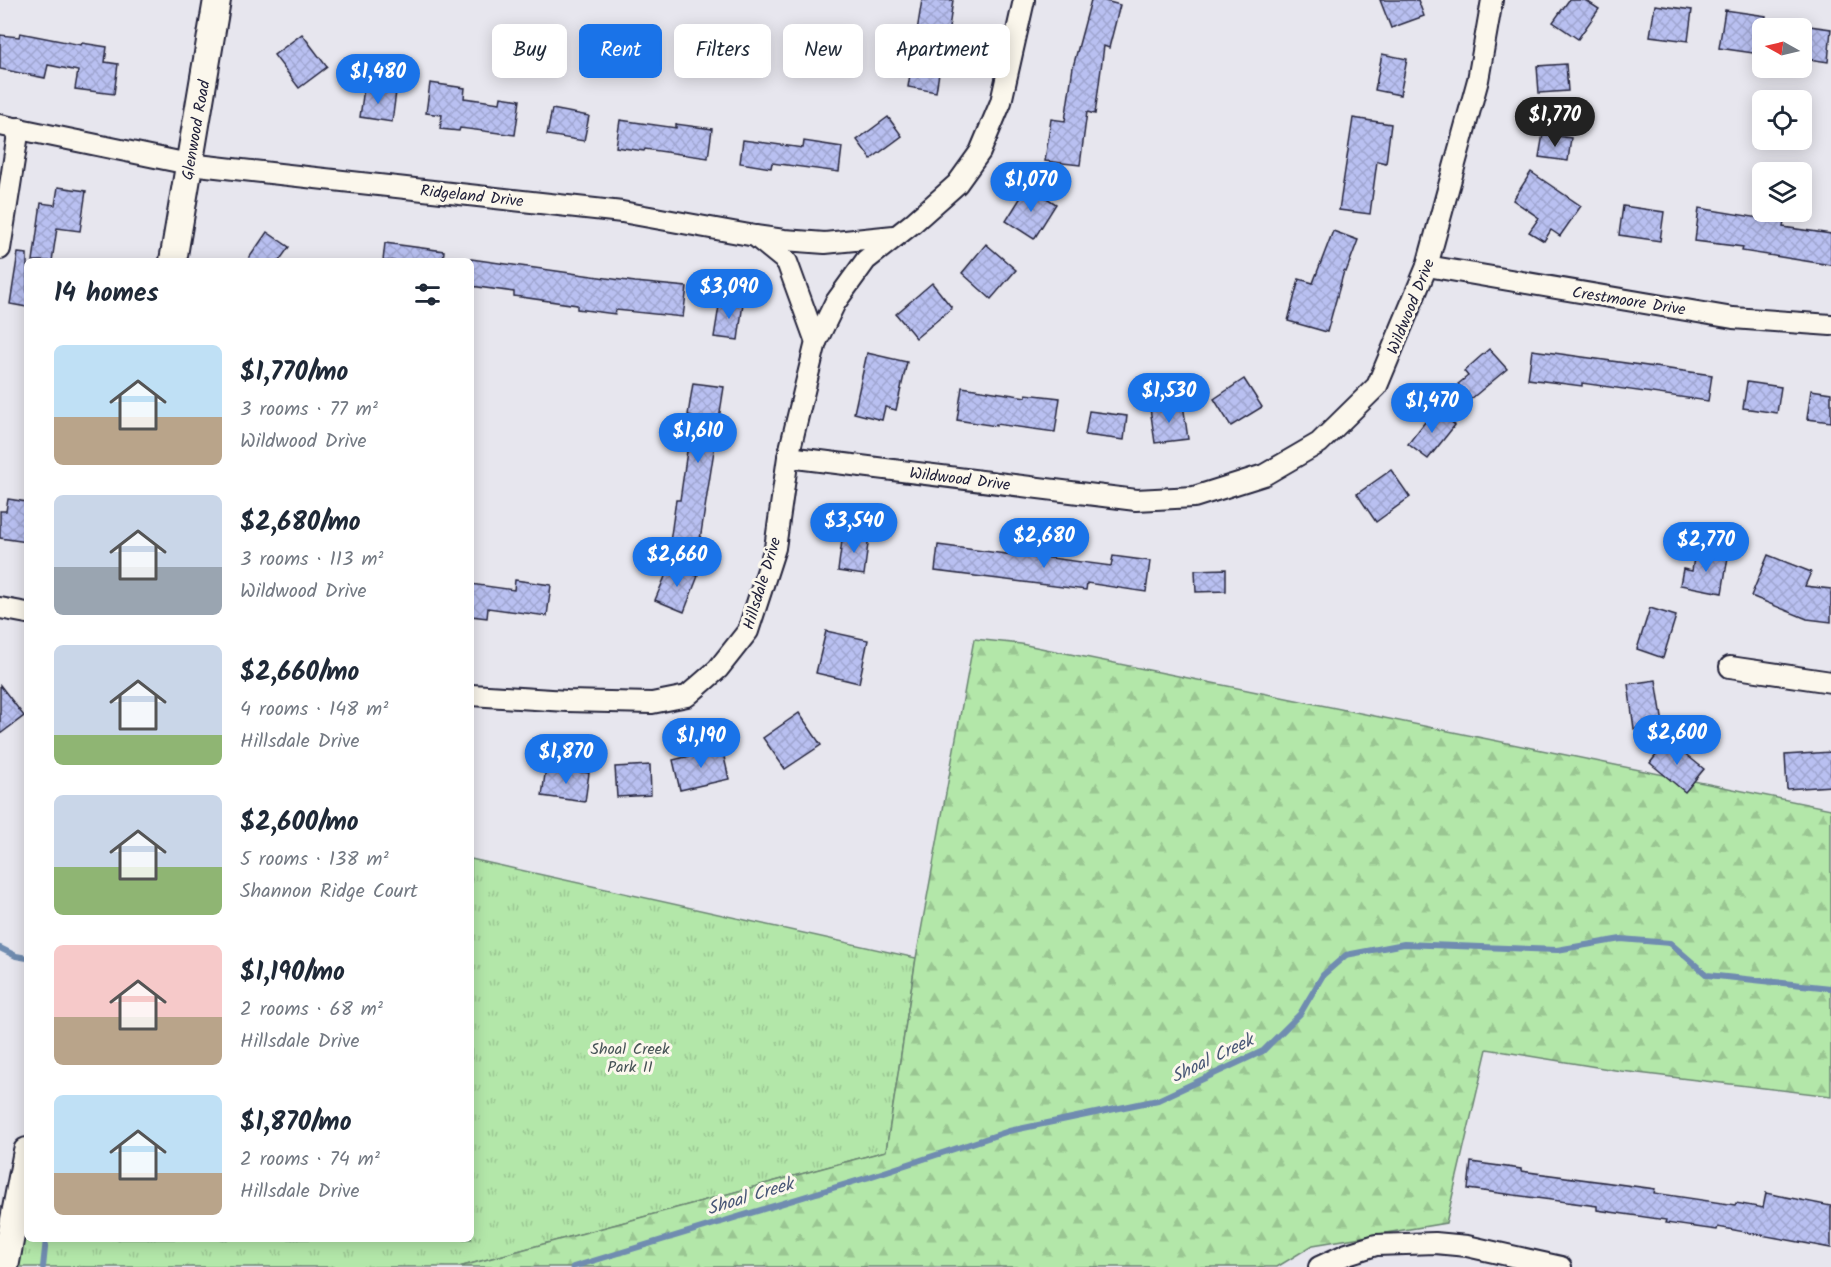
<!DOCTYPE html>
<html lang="en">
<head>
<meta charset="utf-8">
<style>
	:root { --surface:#fff; --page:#f6f6f7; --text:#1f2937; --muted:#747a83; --accent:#1a73e8 }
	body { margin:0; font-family:Kalam,sans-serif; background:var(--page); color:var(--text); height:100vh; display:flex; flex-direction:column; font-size:22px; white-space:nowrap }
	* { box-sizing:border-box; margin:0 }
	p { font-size:20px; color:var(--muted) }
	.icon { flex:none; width:33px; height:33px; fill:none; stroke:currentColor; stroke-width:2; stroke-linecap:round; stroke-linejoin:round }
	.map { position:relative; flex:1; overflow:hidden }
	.details { position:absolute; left:24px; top:258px; width:450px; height:984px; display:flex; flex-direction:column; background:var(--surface); border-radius:9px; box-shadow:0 3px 15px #0003 }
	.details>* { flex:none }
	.top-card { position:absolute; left:492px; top:24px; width:570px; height:54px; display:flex; gap:12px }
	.needle { width:39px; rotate:278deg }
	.controls { position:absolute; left:1752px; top:18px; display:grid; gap:12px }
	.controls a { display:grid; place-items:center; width:60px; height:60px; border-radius:9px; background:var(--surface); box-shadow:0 3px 15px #0003; font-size:30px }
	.price { position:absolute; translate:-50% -51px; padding:0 14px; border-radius:21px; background:var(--accent); color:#fff; font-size:20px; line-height:39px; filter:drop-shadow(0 2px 3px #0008) }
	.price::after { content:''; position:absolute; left:50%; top:36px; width:18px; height:14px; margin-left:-9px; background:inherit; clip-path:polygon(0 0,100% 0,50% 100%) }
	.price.active { background:#222; color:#fff }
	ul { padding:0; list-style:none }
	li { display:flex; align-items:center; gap:18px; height:150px; padding:0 30px }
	li span { display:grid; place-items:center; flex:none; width:168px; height:120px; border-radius:9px; color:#555 }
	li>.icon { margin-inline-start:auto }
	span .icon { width:72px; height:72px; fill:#fffc; stroke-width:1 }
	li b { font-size:26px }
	h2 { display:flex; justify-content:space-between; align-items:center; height:72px; padding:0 30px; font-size:26px }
	.chip { padding:0 21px; border-radius:9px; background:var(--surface); box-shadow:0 3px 15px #0003; font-size:21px; line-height:54px }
	.chip.active { background:var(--accent); color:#fff }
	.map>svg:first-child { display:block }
	.grass { fill:url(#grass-tufts); stroke:#6a8472; stroke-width:1.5 }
	.forest { fill:url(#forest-firs); stroke:#6a8472; stroke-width:1.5 }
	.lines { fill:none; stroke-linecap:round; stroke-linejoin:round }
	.stream { stroke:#6f8cb0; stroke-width:6 }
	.building { fill:url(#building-cross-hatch); stroke:#22223b; stroke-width:1.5 }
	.minor-casing { stroke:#22223b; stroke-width:24 }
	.major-casing { stroke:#22223b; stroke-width:30 }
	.minor { stroke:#fbf7ec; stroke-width:20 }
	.major { stroke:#fbf7ec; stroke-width:26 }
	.labels { text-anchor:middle; stroke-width:6; stroke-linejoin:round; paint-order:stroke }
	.street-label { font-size:16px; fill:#22223b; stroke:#fbf7ec }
	.park-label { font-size:16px; fill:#465356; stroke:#fbf7ec }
	.water-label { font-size:18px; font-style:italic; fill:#485776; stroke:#fbf7ec }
</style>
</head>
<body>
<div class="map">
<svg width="1831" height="1267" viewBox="0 0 1831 1267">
	<defs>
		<pattern id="grass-tufts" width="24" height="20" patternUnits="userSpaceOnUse" patternTransform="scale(1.5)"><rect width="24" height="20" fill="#b3e7a9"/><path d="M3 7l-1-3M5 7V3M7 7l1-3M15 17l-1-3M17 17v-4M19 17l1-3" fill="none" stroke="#9ac692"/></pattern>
		<pattern id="forest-firs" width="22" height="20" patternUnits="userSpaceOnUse" patternTransform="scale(1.5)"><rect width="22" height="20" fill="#b3e7a9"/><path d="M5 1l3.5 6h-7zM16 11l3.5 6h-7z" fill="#9ac692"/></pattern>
		<pattern id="building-cross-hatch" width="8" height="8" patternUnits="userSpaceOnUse" patternTransform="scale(1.5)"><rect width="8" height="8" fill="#b9c0f1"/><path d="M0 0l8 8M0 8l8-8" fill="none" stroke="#9fa5d0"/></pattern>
	</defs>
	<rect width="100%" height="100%" fill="#e7e6ee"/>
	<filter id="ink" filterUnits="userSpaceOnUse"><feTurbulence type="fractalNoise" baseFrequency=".0167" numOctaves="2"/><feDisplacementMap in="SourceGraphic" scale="12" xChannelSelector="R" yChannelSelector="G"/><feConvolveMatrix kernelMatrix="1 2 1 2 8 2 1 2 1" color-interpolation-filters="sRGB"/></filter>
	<g filter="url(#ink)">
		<polygon class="grass" points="471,859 916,958 886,1151 459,1267 9,1267 27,1156 27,1239 471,1239"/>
		<polygon class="forest" points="974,639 1021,644 1831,809 1831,1096 1621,1071 1487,1049 1446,1223 1313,1245 1277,1267 459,1267 886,1151 916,958"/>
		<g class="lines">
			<g class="stream">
				<polyline points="0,948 16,956 27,958"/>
				<polyline points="43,1267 46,1239"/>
				<polyline points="573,1267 866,1178 1009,1131 1158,1100 1263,1051 1300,1014 1323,975 1346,955 1404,944 1557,950 1621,939 1670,943 1707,975 1831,988"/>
			</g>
		</g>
		<g class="building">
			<polygon points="922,0 953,0 947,42 944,42 936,92 908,87"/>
			<polygon points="1091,0 1102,0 1120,5 1109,48 1104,46 1095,114 1087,112 1080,165 1045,161 1051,119 1065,121 1073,67"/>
			<polygon points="1380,0 1418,0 1424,16 1391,28"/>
			<polygon points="1569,0 1585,0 1599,9 1578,39 1553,22"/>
			<polygon points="1655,5 1692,10 1688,41 1650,36"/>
			<polygon points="1725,10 1766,16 1764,28 1762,28 1760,54 1719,48"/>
			<polygon points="1802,25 1831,29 1828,62 1802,58"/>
			<polygon points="20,33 81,45 82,43 107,47 105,62 118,64 114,94 75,89 78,71 48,65 45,78 0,69 0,35 19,37"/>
			<polygon points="302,34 327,67 299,88 274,55"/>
			<polygon points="1382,54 1407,59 1400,95 1375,90"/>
			<polygon points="1566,64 1568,91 1539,93 1537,66"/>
			<polygon points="430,83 465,88 464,98 500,103 501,97 520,100 515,135 460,128 459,131 440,129 442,115 426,113"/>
			<polygon points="364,88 396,92 392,122 360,117"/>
			<polygon points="552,109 589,116 584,141 547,135"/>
			<polygon points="888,117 902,136 871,159 857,140"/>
			<polygon points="1353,118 1391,124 1386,163 1377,161 1370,214 1339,210"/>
			<polygon points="620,120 676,128 676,124 712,129 708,158 645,149 644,151 616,147"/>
			<polygon points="1543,134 1571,138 1568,161 1539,157"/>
			<polygon points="743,140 803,148 804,141 842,147 839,172 772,163 771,168 740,163"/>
			<polygon points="1531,172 1581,206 1560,236 1551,230 1544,241 1529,232 1539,218 1513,200"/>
			<polygon points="1028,186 1056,204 1034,239 1006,221"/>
			<polygon points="58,187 86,191 80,231 57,228 52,261 33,261 41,203 55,205"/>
			<polygon points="1623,206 1664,212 1660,241 1619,235"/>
			<polygon points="1699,208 1784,222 1783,227 1831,234 1831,265 1742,251 1743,247 1695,241"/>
			<polygon points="1333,231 1358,240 1346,272 1344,271 1327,332 1288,321 1299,279 1313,283"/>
			<polygon points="267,232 289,247 279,261 247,261"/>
			<polygon points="385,243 444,251 443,261 383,261"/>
			<polygon points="986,244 1016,270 991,299 962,273"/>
			<polygon points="18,253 27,254 27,307 10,304"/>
			<polygon points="471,259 635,282 687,287 683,317 616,310 615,314 577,309 577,305 514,296 514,292 471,286"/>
			<polygon points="932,283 952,308 916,338 896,314"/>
			<polygon points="720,300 743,303 738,340 714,337"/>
			<polygon points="1489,349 1507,369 1471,399 1458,384 1468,376 1464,371"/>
			<polygon points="1532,350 1712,375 1708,401 1582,383 1582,386 1528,379"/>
			<polygon points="867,353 907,362 896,410 885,407 882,420 854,413"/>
			<polygon points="1244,379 1262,407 1231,426 1214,399"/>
			<polygon points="1747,382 1781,387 1777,413 1743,408"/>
			<polygon points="693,383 724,387 699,546 670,542 676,500 680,500 692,416 688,415"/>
			<polygon points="962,387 1026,397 1026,394 1060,398 1055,432 996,424 996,426 957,420"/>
			<polygon points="1811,390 1831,393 1831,422 1807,419"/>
			<polygon points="1183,404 1188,439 1155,443 1150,408"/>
			<polygon points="1435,409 1455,425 1428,459 1408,444"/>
			<polygon points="1089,411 1127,416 1124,440 1085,435"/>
			<polygon points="1391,470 1410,497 1376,522 1357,494"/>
			<polygon points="8,499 27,502 27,542 0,538 0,511 6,511"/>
			<polygon points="843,533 869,536 864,575 838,571"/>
			<polygon points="938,545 1044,559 1044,557 1111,566 1113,556 1150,561 1146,592 1087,583 1086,590 935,571"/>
			<polygon points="1695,551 1728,557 1722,593 1680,585 1683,569 1692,571"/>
			<polygon points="1768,555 1811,572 1805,586 1831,589 1831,622 1807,619 1751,596"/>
			<polygon points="670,565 698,576 684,612 655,600"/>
			<polygon points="1226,569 1226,591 1196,592 1195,570"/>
			<polygon points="515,580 551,585 547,616 488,608 487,618 471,616 471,584 514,590"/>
			<polygon points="1650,608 1676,616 1663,658 1637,649"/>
			<polygon points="826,631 868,640 859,683 816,673"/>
			<polygon points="1656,680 1663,724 1634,729 1628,684"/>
			<polygon points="0,685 24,716 0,734"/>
			<polygon points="799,713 821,745 785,769 763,738"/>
			<polygon points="1668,740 1704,769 1685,792 1650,763"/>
			<polygon points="722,748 729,779 680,790 673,760"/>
			<polygon points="1831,752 1831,786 1787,789 1785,755"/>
			<polygon points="650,765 651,795 617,797 615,767"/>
			<polygon points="546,767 589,773 585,802 542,796"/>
			<polygon points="1471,1162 1521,1169 1521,1171 1655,1189 1654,1193 1735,1205 1736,1203 1763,1208 1766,1193 1831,1206 1831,1248 1718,1227 1717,1230 1665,1223 1666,1220 1597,1210 1597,1206 1468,1189"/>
		</g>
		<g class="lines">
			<defs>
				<g id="minor">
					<polyline points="0,125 189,164 622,212 755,236 787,262 816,342"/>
					<polyline points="755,236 784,240 825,243 894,236"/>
					<polyline points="0,249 19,128"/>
					<polyline points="1427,266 1733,318 1831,325"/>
					<polyline points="788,457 1136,500 1194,497 1264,475 1319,443 1377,386 1427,266 1478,80 1492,0"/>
					<polyline points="0,608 27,613"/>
					<polyline points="1730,667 1831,682"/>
					<polyline points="471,695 567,701 652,703 687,696 718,669 748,631 775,548 788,457 816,342 835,303 866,260 913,223 957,184 980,152 1001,102 1024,0"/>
					<polyline points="1319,1267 1347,1254 1376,1245 1435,1243 1467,1246 1561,1267"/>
				</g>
				<g id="major">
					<polyline points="173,261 217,0"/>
					<polyline points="5,1267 27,1151"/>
				</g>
			</defs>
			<use href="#minor" class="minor-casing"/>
			<use href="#major" class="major-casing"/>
			<use href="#minor" class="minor"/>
			<use href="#major" class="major"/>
		</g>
	</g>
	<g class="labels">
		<g class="street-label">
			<text transform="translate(195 130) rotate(-80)" y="6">Glenwood Road</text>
			<text transform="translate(472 195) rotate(6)" y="6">Ridgeland Drive</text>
			<text transform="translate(1629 300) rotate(9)" y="6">Crestmoore Drive</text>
			<text transform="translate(1410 306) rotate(-68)" y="6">Wildwood Drive</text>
			<text transform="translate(960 478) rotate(7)" y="6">Wildwood Drive</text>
			<text transform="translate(761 583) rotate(-73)" y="6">Hillsdale Drive</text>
		</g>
		<g class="park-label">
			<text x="630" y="1054">Shoal Creek<tspan x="630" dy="18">Park II</tspan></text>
		</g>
		<g class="water-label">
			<text transform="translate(1212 1058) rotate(-26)" y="6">Shoal Creek</text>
			<text transform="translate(750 1196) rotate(-17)" y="6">Shoal Creek</text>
		</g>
	</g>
</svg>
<div class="controls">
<a><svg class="needle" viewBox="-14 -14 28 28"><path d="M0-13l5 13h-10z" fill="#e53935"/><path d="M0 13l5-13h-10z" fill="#747a83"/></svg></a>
<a><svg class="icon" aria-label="locate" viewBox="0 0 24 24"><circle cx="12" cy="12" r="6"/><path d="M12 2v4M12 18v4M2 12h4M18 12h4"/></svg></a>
<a><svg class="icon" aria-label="layers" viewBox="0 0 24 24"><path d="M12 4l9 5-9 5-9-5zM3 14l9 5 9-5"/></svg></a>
</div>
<b class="price" style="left:378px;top:105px">$1,480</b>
<b class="price active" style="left:1555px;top:148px">$1,770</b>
<b class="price" style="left:1031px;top:213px">$1,070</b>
<b class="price" style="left:729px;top:320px">$3,090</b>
<b class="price" style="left:1169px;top:424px">$1,530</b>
<b class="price" style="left:1432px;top:434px">$1,470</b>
<b class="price" style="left:698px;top:464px">$1,610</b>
<b class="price" style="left:854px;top:554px">$3,540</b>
<b class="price" style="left:1044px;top:569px">$2,680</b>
<b class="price" style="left:1706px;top:573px">$2,770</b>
<b class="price" style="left:677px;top:588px">$2,660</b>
<b class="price" style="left:1677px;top:766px">$2,600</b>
<b class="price" style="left:701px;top:769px">$1,190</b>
<b class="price" style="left:566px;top:785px">$1,870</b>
<div class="top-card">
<a class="chip">Buy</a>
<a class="chip active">Rent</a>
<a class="chip">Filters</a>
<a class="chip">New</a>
<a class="chip">Apartment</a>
</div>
<section class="details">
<h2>14 homes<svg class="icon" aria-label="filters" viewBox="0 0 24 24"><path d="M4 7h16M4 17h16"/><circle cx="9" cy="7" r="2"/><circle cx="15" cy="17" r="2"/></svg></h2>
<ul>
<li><span style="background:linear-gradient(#bfe0f5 60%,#b9a48a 0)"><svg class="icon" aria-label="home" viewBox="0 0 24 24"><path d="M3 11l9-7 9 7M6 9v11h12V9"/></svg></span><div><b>$1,770/mo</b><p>3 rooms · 77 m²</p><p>Wildwood Drive</p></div></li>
<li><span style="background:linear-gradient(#c9d6e8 60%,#9aa5b1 0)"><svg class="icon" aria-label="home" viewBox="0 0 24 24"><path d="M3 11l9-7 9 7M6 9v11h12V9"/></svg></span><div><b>$2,680/mo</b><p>3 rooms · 113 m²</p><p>Wildwood Drive</p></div></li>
<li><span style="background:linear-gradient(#c9d6e8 75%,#8fb573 0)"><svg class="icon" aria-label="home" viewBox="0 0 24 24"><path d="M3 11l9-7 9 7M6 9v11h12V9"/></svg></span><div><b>$2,660/mo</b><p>4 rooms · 148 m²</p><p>Hillsdale Drive</p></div></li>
<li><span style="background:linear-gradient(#c9d6e8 60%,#8fb573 0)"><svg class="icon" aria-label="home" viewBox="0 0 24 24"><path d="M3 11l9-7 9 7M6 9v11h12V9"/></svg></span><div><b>$2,600/mo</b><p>5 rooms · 138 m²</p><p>Shannon Ridge Court</p></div></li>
<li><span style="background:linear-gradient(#f6c9c9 60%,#b9a48a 0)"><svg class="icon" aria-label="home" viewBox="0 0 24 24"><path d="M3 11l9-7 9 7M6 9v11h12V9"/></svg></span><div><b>$1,190/mo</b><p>2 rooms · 68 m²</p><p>Hillsdale Drive</p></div></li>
<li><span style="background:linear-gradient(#bfe0f5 65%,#b9a48a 0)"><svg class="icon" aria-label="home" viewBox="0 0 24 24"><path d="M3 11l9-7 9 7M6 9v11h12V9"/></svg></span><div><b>$1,870/mo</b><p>2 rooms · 74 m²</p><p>Hillsdale Drive</p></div></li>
</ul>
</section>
</div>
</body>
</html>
